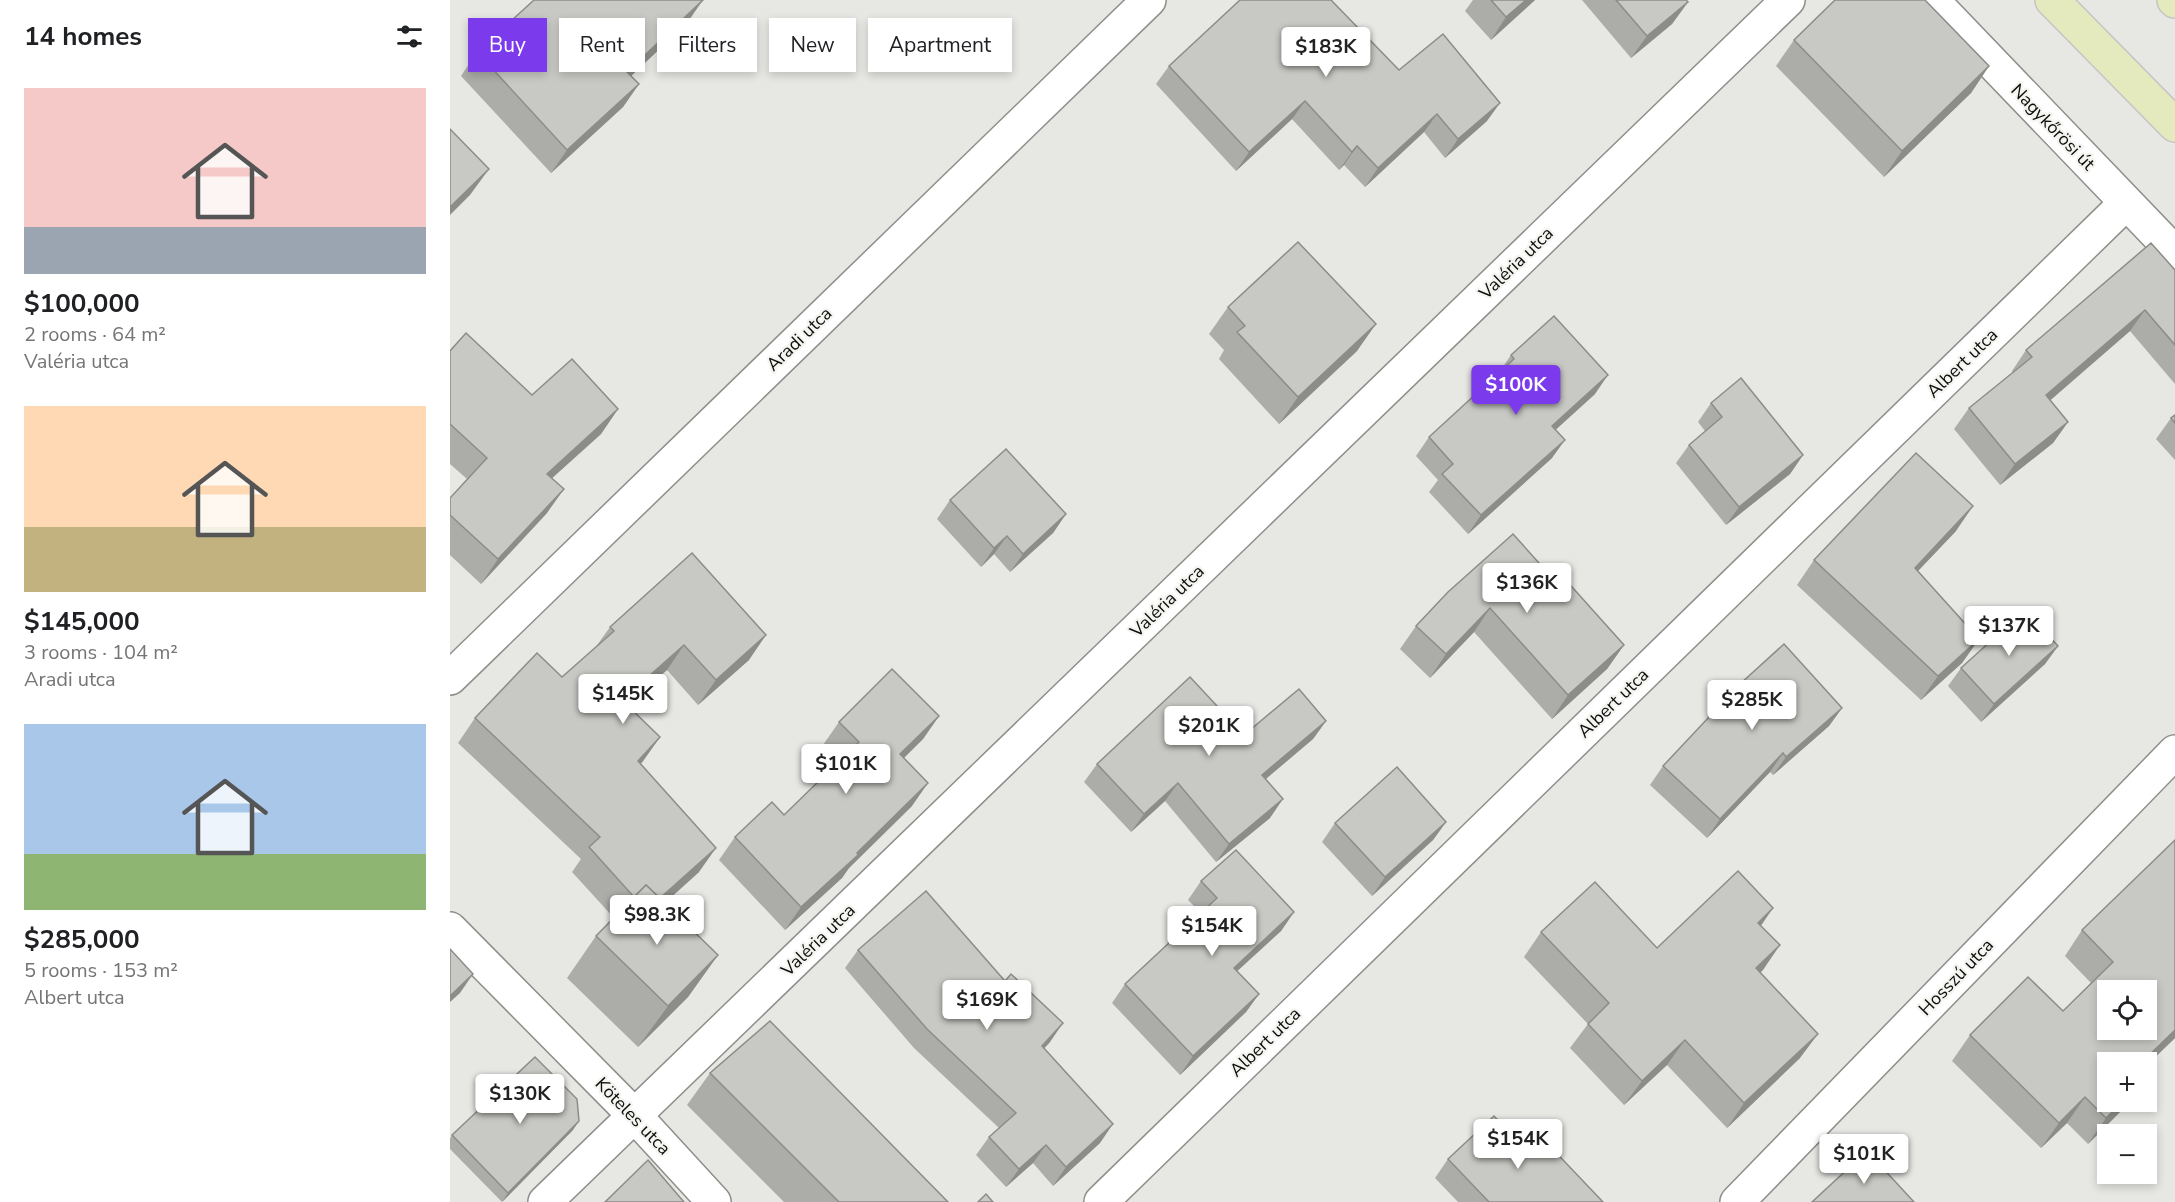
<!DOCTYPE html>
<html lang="en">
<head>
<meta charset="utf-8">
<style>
	:root { --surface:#fff; --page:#f6f6f6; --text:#202124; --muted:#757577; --accent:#7c3aed }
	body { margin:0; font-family:"Nunito Sans",sans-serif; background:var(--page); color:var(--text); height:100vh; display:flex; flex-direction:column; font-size:22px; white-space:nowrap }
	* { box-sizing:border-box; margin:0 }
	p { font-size:20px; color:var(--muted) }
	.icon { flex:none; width:33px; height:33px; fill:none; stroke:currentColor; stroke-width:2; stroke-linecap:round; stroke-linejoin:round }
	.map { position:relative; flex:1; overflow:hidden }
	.drawer { display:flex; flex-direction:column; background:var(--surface); width:450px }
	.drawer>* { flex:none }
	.guide { position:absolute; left:18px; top:18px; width:570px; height:54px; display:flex; gap:12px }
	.controls { position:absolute; left:1647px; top:980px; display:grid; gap:12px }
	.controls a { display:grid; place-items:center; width:60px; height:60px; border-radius:0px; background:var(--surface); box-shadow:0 3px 9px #0003; font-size:30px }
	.price { position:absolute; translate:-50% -51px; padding:0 14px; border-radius:6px; background:#fff; color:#222; font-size:20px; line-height:39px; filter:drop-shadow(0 2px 3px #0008) }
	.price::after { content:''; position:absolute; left:50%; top:36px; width:18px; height:14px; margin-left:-9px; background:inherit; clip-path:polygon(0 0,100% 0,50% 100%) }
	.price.selected { background:var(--accent); color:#fff }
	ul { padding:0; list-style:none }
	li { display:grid; align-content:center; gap:12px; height:318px; padding:0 24px }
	li span { display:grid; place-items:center; height:186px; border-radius:0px; color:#555 }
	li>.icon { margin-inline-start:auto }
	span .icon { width:108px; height:108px; fill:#fffc; stroke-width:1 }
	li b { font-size:26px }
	h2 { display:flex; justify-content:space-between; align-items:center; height:72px; padding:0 24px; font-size:26px }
	.chip { padding:0 21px; border-radius:0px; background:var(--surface); box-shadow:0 3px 9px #0003; font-size:21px; line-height:54px }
	.chip.selected { background:var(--accent); color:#fff }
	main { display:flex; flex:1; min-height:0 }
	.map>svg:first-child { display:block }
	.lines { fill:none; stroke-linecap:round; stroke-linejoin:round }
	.street-casing { stroke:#8e8f8b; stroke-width:36 }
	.primary-casing { stroke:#c5c5c5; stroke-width:36 }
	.street { stroke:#fff; stroke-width:33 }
	.primary { stroke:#e4eabe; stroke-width:33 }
	.wall { fill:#acaca9 }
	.shaded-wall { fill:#8c8c89 }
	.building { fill:#c8c8c4; stroke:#8c8c89; stroke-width:1.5; fill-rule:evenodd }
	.labels { text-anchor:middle; stroke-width:4.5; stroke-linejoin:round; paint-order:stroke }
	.street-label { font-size:18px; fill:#0d0e0c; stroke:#f4f5f1 }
</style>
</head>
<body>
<main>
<section class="drawer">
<h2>14 homes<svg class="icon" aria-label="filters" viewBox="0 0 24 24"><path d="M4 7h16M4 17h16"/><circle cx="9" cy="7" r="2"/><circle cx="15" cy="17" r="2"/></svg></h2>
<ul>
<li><span style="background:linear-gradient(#f6c9c9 75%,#9aa5b1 0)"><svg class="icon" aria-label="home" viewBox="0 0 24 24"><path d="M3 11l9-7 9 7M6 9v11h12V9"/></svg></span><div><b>$100,000</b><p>2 rooms · 64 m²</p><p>Valéria utca</p></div></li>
<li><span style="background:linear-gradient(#ffd9b3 65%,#c2b280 0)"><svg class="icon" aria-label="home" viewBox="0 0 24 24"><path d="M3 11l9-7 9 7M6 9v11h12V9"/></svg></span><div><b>$145,000</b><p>3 rooms · 104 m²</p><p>Aradi utca</p></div></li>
<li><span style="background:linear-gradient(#a9c7e8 70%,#8fb573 0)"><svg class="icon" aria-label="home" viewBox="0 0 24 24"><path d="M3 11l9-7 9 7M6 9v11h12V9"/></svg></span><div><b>$285,000</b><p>5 rooms · 153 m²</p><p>Albert utca</p></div></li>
</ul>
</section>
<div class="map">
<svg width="1725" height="1202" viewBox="0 0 1725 1202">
	<rect width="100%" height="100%" fill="#e7e8e4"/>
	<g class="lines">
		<defs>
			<g id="street">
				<polyline points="1482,0 1725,253"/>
				<polyline points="0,678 699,0"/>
				<polyline points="0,929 185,1116 264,1202"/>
				<polyline points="95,1202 1338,0"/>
				<polyline points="651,1202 1676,203"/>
				<polyline points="1287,1202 1725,752"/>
			</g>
			<g id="primary">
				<polyline points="1602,0 1725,125"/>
				<polyline points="1724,0 1725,1"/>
			</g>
		</defs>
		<use href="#street" class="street-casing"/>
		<use href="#primary" class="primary-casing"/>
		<use href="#street" class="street"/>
		<use href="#primary" class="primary"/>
	</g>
	<g class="wall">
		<polygon points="1023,0 1085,0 1041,40 1015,11"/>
		<polygon points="1132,0 1236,0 1238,2 1222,24 1181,58"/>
		<polygon points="237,23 181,76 189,84 173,107 101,173 11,76 27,52"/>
		<polygon points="1344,40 1539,66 1521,93 1434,177 1326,66"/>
		<polygon points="719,66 949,70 1037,121 995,158 974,132 915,187 894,165 889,170 842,119 786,171 706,84"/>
		<polygon points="1725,270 1725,384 1680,331 1600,400 1618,422 1603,443 1550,485 1504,429 1519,408 1563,373 1562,371 1576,350"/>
		<polygon points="778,307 907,351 829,424 769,359 774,350 759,334"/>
		<polygon points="0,351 82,395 168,409 151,434 102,478 97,513 31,584 0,555 0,498 17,479 0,464"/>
		<polygon points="1061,355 1145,394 1105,430 1102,458 1018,534 979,492 988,480 966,456 979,437 1048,374"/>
		<polygon points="1261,403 1353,455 1340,474 1276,525 1226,463 1239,445 1255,431 1248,422"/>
		<polygon points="1725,415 1725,460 1706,439 1721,418"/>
		<polygon points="500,500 616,514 603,533 560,572 544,554 531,567 487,519"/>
		<polygon points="1506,531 1468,571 1529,639 1512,663 1471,700 1347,585 1364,560"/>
		<polygon points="1098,573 1174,645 1157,669 1102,719 1024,632 980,678 950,649 966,626"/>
		<polygon points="160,627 299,660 248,705 217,670 177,705 210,737 191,764 249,872 215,903 268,955 238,997 188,1047 117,978 146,936 164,918 122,872 131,859 8,743 25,718 112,677 145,648"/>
		<polygon points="1608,646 1595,664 1531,722 1498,686 1511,668"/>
		<polygon points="1392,708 1379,726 1323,775 1320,772 1257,838 1200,785 1213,766"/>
		<polygon points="489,716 473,739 453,758 462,806 399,868 392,878 335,930 269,860 285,837 334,815 389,761 373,745 389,722"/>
		<polygon points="876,721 863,739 816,779 820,818 766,862 715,801 681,832 634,782 647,764 794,735"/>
		<polygon points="996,822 983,840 922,896 872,842 885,823"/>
		<polygon points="1725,840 1725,1038 1696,1066 1696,1062 1658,1062 1671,1111 1638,1144 1617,1123 1591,1148 1502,1061 1520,1035 1613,1011 1641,983 1615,956 1632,930"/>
		<polygon points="751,881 844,912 831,931 787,971 809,994 796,1012 730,1075 662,1003 675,984 751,913 738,900"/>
		<polygon points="1311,926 1313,970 1310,972 1350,1058 1277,1128 1217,1065 1174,1105 1120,1048 1138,1024 1074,957 1091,932 1207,948"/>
		<polygon points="408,950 600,1042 594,1048 650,1143 603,1186 583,1163 556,1187 526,1155 539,1137 549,1128 464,1048 395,968"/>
		<polygon points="260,1073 498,1202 334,1202 237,1105"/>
		<polygon points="123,1130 52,1202 0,1149 0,1138 2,1135"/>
		<polygon points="1082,1156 1153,1202 1008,1202 985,1178 998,1159"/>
	</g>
	<g class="shaded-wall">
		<polygon points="253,0 237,23 161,95 177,72"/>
		<polygon points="1076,0 1085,0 1041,40 1056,17"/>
		<polygon points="1238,2 1222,24 1181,58 1197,36"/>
		<polygon points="1539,66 1521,93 1434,177 1452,151"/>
		<polygon points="189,84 173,107 101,173 117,150"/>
		<polygon points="855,101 842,119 786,171 799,152"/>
		<polygon points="1050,103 1037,121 995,158 1008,139"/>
		<polygon points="987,114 974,132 915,187 928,168"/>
		<polygon points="907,146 894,165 889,170 902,152"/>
		<polygon points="39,169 20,195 0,215 0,207"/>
		<polygon points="1695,310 1680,331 1581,417 1596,395"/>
		<polygon points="926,324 907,351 829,424 848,397"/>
		<polygon points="1158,375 1145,394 1089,445 1102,426"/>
		<polygon points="168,409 151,434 80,498 97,474"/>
		<polygon points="1618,422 1603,443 1550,485 1565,464"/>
		<polygon points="1115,440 1102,458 1018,534 1031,515"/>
		<polygon points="1353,455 1340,474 1276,525 1289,507"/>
		<polygon points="114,489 97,513 31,584 48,559"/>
		<polygon points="1523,506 1506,531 1448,592 1465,568"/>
		<polygon points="616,514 603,533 560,572 573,554"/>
		<polygon points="557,536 544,554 531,567 544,548"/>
		<polygon points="1040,608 1024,632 980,678 996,654"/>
		<polygon points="316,635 299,660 248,705 266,680"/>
		<polygon points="1529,639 1512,663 1471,700 1488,676"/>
		<polygon points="234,645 217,670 155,725 172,700"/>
		<polygon points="1174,645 1157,669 1102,719 1118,695"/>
		<polygon points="1608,646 1595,664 1531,722 1544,704"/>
		<polygon points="1392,708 1379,726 1323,775 1336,757"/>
		<polygon points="489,716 473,739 434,778 450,754"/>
		<polygon points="876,721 863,739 799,793 812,775"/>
		<polygon points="210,737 193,761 170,785 188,761"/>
		<polygon points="1333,753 1320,772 1257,838 1270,819"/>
		<polygon points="478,783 462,806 399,868 392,878 335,930 351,907"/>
		<polygon points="728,783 715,801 681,832 694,814"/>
		<polygon points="833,799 820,818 766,862 779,844"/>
		<polygon points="996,822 983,840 922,896 935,877"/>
		<polygon points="266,848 249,872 179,935 196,910"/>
		<polygon points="1323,908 1306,933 1308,923"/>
		<polygon points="844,912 831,931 771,986 784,968"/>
		<polygon points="1330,945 1313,970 1289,993 1306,968"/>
		<polygon points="268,955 238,997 188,1047 218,1006"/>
		<polygon points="23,974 10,993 0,1002 0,996"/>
		<polygon points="809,994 796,1012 730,1075 743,1056"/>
		<polygon points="613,1023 600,1042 579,1065 592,1046"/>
		<polygon points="1725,1030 1725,1038 1696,1066 1696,1062 1692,1062"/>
		<polygon points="1368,1034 1350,1058 1277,1128 1294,1103"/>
		<polygon points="1235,1040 1217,1065 1174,1105 1192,1081"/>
		<polygon points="1635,1097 1617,1123 1591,1148 1609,1123"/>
		<polygon points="1673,1101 1678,1101 1671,1111 1638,1144 1656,1118"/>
		<polygon points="129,1121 123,1130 52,1202 58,1193"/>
		<polygon points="663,1124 650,1143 603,1186 616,1167"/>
		<polygon points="596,1145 583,1163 556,1187 569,1169"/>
	</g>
	<g class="building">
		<polygon points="84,0 253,0 177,72 189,84 117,150 27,52"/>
		<polygon points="790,0 881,0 949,70 993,34 1050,103 1008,139 987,114 928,168 907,146 902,152 855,101 799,152 719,66"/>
		<polygon points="1041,0 1076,0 1056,17"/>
		<polygon points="1166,0 1236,0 1238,2 1197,36"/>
		<polygon points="1385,0 1475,0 1539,66 1452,151 1344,40"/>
		<polygon points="0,129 39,169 0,207"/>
		<polygon points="848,242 926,324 848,397 787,332 795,326 778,307"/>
		<polygon points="1701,243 1725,270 1725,345 1695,310 1596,395 1618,422 1565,464 1519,408 1582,357 1576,350"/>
		<polygon points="1104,316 1158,375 1102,426 1115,440 1031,515 992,474 1003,464 979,437 1064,359 1061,355"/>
		<polygon points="16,333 82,395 122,359 168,409 97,474 114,489 48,559 0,515 0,498 37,458 0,424 0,351"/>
		<polygon points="1291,378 1353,455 1289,507 1239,445 1272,417 1261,403"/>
		<polygon points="1725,415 1725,423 1721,418"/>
		<polygon points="556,449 616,514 573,554 557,536 544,548 500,500"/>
		<polygon points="1466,453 1523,506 1465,568 1529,639 1488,676 1364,560"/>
		<polygon points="1063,534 1098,573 1105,568 1174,645 1118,695 1040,608 996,654 966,626 998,592"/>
		<polygon points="242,553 316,635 266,680 234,645 172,700 210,737 188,761 266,848 210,898 196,885 184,897 139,847 150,837 25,718 87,653 112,677 164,631 160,627"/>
		<polygon points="1575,610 1608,646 1544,704 1511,668"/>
		<polygon points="1334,644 1392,708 1336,757 1333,753 1270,819 1213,766 1290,684"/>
		<polygon points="442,669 489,716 450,754 478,783 407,853 408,855 351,907 285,837 322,802 334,815 409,742 389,722"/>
		<polygon points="740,677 794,735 849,689 876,721 812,775 833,799 779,844 728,783 694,814 647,764"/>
		<polygon points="947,767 996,822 935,877 885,823"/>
		<path d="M1725 840V1030L1692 1062H1658V1101H1673L1656 1118 1635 1097 1609 1123 1520 1035 1578 977 1613 1011 1663 962 1632 930ZM1658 990H1696V1029H1658Z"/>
		<polygon points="786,850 844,912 784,968 809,994 743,1056 675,984 767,898 751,881"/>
		<polygon points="1288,871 1323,908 1308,923 1330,945 1306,968 1368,1034 1294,1103 1235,1040 1192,1081 1138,1024 1159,1003 1091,932 1145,882 1207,948"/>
		<polygon points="196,885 268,955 218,1006 146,936"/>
		<polygon points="476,891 555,981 561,974 613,1023 592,1046 663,1124 616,1167 596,1145 569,1169 539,1137 566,1113 477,1029 408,950"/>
		<polygon points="0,949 23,974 0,996"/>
		<polygon points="320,1021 498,1202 389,1202 260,1073"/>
		<polygon points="85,1057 127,1099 129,1121 58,1193 2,1135"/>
		<polygon points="1044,1116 1082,1156 1096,1142 1153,1202 1039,1202 998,1159"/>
		<polygon points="1417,1151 1464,1202 1362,1202"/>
		<polygon points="198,1160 234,1202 155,1202"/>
		<polygon points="536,1194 543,1202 528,1202"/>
	</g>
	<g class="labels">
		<g class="street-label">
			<text transform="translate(1603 127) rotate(46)" y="6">Nagykőrösi út</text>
			<text transform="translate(1066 263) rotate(-44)" y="6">Valéria utca</text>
			<text transform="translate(349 339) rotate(-44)" y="6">Aradi utca</text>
			<text transform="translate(1512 363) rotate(-44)" y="6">Albert utca</text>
			<text transform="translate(717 601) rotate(-44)" y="6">Valéria utca</text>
			<text transform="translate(1163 703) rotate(-44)" y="6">Albert utca</text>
			<text transform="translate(368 940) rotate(-44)" y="6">Valéria utca</text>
			<text transform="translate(1506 977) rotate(-46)" y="6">Hosszú utca</text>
			<text transform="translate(815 1042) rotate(-44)" y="6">Albert utca</text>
			<text transform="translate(183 1116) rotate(46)" y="6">Köteles utca</text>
		</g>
	</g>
</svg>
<div class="controls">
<a><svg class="icon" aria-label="locate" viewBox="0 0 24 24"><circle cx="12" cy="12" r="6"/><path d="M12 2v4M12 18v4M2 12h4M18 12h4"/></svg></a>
<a>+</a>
<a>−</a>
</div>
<b class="price" style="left:876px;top:78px">$183K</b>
<b class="price selected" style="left:1066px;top:416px">$100K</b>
<b class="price" style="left:1077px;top:614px">$136K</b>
<b class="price" style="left:1559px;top:657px">$137K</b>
<b class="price" style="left:173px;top:725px">$145K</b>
<b class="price" style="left:1302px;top:731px">$285K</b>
<b class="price" style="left:759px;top:757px">$201K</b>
<b class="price" style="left:396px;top:795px">$101K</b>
<b class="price" style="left:207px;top:946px">$98.3K</b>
<b class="price" style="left:762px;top:957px">$154K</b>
<b class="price" style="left:537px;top:1031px">$169K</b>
<b class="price" style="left:70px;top:1125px">$130K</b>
<b class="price" style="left:1068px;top:1170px">$154K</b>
<b class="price" style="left:1414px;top:1185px">$101K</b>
<div class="guide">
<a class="chip selected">Buy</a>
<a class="chip">Rent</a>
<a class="chip">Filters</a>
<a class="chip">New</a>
<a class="chip">Apartment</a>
</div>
</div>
</main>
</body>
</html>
